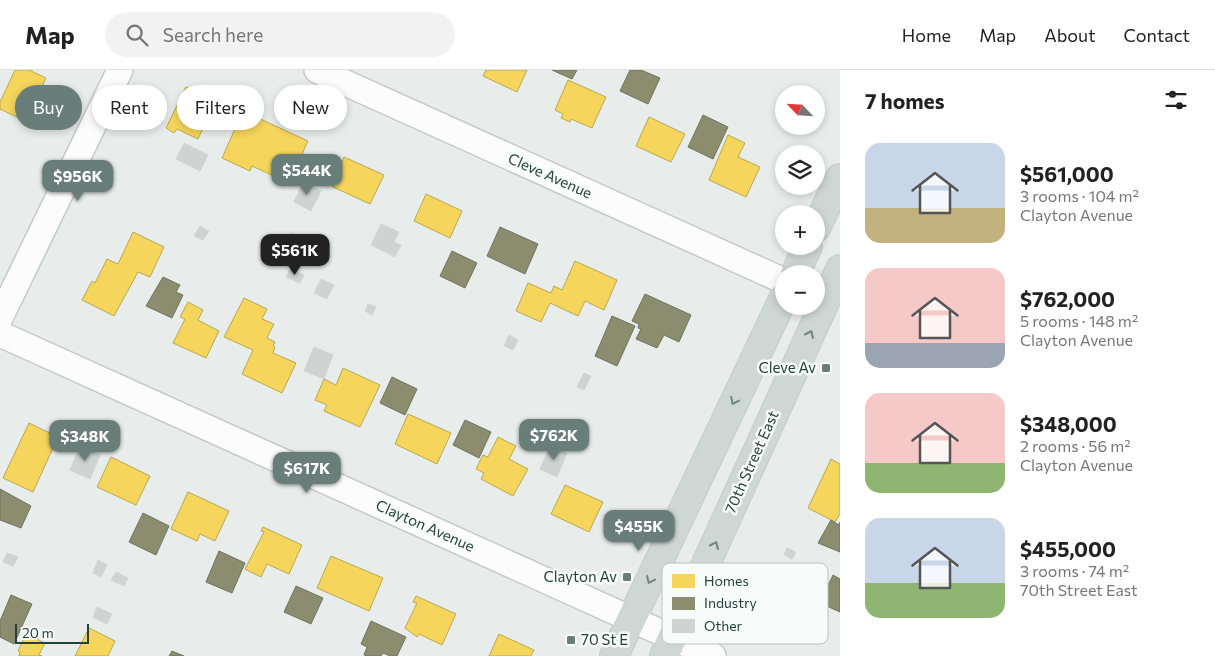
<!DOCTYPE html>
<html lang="en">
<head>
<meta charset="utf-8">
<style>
	:root { --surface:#fff; --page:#f2f2f2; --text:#222; --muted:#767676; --line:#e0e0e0; --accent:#697e78 }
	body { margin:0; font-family:Commissioner,sans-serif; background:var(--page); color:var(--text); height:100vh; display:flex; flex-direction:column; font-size:19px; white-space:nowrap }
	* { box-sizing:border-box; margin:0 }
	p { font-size:16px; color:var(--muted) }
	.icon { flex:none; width:28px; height:28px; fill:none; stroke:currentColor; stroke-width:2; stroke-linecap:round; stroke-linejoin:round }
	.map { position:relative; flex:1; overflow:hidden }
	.side { display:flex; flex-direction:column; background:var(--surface); width:375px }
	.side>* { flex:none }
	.guide { position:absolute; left:15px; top:15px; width:475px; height:45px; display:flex; gap:10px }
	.needle { width:32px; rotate:295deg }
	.fabs { position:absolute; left:775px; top:15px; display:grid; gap:10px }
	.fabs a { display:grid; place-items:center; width:50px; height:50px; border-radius:50%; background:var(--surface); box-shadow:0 2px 8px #0003; font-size:25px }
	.scale { position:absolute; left:15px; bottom:12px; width:74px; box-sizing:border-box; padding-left:5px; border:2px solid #24423a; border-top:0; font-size:14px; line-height:18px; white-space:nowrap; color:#24423a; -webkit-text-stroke:4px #f7fbf9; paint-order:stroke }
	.price { position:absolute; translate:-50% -42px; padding:0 11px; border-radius:10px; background:var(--accent); color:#fff; font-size:16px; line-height:32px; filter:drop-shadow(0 1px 2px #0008) }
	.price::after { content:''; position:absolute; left:50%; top:30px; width:15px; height:11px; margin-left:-8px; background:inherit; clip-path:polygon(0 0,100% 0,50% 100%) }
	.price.current { background:#222; color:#fff }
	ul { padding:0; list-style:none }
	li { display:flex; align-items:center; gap:15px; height:125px; padding:0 25px }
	li span { display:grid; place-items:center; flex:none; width:140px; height:100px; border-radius:15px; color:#555 }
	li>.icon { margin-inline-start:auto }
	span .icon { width:60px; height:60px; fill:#fffc; stroke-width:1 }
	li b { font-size:21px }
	h2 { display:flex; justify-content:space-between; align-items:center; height:60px; padding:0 25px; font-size:21px }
	.tag { padding:0 18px; border-radius:22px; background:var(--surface); box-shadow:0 2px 8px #0003; font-size:18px; line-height:45px }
	.tag.current { background:var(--accent); color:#fff }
	header { display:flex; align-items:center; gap:30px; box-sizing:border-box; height:70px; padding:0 25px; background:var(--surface); border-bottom:1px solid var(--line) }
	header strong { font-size:24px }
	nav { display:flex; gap:28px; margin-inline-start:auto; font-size:18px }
	.search { width:350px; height:45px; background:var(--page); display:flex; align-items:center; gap:12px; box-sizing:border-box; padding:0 18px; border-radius:28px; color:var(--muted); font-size:19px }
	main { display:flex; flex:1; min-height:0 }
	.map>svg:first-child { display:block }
	.homes { fill:#f6d55c; stroke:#b7a952 }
	.industry { fill:#8c8c6e; stroke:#6d765e }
	.building { fill:#cfd4d2; stroke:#d1d6d4 }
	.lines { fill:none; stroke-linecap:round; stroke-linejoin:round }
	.minor-casing { stroke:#c5cac8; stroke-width:28 }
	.major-casing { stroke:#c3ccc9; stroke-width:30 }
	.minor { stroke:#fcfcfc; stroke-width:25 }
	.major { stroke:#cfd7d5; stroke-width:28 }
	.oneway { stroke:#718580 }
	.poi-dot { fill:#697e78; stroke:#f7fbf9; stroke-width:2 }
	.labels { text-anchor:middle; stroke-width:5; stroke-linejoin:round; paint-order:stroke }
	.street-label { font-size:15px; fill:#24423a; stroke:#f7fbf9 }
	.poi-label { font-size:15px; fill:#24423a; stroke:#f7fbf9; text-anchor:end }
	.key { fill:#f7fbf9; stroke:#b8c4c0; stroke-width:1 }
	.key-label { font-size:14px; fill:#24423a }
</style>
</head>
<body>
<header>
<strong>Map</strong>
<div class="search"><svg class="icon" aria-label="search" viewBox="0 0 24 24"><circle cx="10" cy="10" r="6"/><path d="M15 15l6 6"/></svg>Search here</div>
<nav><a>Home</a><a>Map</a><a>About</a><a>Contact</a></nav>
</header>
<main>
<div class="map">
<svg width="840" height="586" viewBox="0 0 840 586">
	<rect width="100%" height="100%" fill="#e8edeb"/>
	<g class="homes">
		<polygon points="15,0 29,0 46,8 25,51 0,39 0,32"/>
		<polygon points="486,0 527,0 517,22 483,6"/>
		<polygon points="568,10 606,27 592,58 571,49 570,52 561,48 563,44 555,40"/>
		<polygon points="186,17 215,32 198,69 177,59 174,63 166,58"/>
		<polygon points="243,41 308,71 289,113 252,96 250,101 222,88"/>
		<polygon points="649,47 685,64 671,92 636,76"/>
		<polygon points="728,65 745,73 738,87 760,97 746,127 709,110"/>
		<polygon points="344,87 384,105 370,134 333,117"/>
		<polygon points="426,124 462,141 450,168 414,151"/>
		<polygon points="133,162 164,177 150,207 138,202 114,246 82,230 92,211 95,213 107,189 118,194"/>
		<polygon points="575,191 617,210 604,240 585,231 578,246 550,233 541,252 516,241 528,213 551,223 554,216 562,220"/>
		<polygon points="244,228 267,239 262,249 274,254 267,268 275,272 273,276 275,277 273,283 296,293 282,323 242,304 253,280 224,267"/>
		<polygon points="188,232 203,240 198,250 219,261 206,288 173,273 185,249 180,247"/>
		<polygon points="343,298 380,315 360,357 324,341 327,335 315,330 324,309 336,315"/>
		<polygon points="408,344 451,363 437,394 395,374"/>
		<polygon points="29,353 58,367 33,422 3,408"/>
		<polygon points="498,367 516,376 509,389 528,399 513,426 481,409 484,403 476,399 483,385 488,387"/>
		<polygon points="111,387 150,406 136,435 97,417"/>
		<polygon points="831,389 840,394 840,444 835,452 808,438"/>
		<polygon points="565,415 603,432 589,462 551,444"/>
		<polygon points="188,422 229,441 215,471 200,464 197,471 171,459"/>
		<polygon points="263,457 302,475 289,504 267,494 261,507 245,499 264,462 261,461"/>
		<polygon points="331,486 383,508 369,541 317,518"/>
		<polygon points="416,526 456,544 442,575 419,564 417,567 405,558 417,533 413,532"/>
		<polygon points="89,558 115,571 108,586 75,586"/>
		<polygon points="26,564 45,573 39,585 42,586 19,586 20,583 18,581"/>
		<polygon points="499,564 534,580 531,586 489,586"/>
	</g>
	<g class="industry">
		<polygon points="552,0 577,0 572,9"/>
		<polygon points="630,0 641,0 660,8 648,34 620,21"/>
		<polygon points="703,45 728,57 713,89 688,77"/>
		<polygon points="500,157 538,174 525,204 487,186"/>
		<polygon points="452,181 477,193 465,218 440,206"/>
		<polygon points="163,207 180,215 176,222 183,225 172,248 146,236"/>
		<polygon points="645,224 691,245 679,272 664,265 657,278 636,269 641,259 638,258 639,254 632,251"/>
		<polygon points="612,246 635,256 617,296 595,286"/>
		<polygon points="392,307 417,319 405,345 380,333"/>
		<polygon points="465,350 491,362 479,388 453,375"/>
		<polygon points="0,419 31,436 21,458 0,450"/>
		<polygon points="143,443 169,456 156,485 129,472"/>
		<polygon points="831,450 839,455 840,452 840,482 818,473"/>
		<polygon points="219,481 245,493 232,523 206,512"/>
		<polygon points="833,505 840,509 840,542 820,533"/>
		<polygon points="296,516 323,528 311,554 284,542"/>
		<polygon points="11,525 32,534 14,574 0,567 0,551"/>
		<polygon points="371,551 406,567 397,586 390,586 383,583 381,586 367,586 364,585 367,577 361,574"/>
		<polygon points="172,581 184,586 169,586"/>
	</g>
	<g class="building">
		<polygon points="184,73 208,85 200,101 176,89"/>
		<polygon points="303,112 321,121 311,141 294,132"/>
		<polygon points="381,154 399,162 394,172 401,175 395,187 371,175"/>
		<polygon points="200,156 209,161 203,170 194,166"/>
		<polygon points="291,163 302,168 298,176 295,175 288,188 277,183 283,171 286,173"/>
		<polygon points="290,199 304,205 300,213 286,207"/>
		<polygon points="321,209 334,215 327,229 314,223"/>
		<polygon points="368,234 376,237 372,245 365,241"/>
		<polygon points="509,265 518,270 513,280 504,276"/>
		<polygon points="314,277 333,285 324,309 304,301"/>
		<polygon points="584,303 591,306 584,320 577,317"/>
		<polygon points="80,376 100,385 90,409 70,400"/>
		<polygon points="550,376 567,383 557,407 540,399"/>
		<polygon points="787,478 796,482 792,489 784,485"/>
		<polygon points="7,483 18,487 13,496 3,492"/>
		<polygon points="98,490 107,495 101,507 93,503"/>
		<polygon points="116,502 128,508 124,516 111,510"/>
		<polygon points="97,537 112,544 107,554 93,547"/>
	</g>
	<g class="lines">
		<defs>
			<g id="minor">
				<polyline points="317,0 784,211"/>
				<polyline points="0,248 120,0"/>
				<polyline points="0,264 713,586"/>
			</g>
			<g id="major">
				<polyline points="816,158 840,108"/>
				<polyline points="795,204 808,176"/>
				<polyline points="614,586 784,227"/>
				<polyline points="664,586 840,199"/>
			</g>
		</defs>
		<use href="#minor" class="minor-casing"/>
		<use href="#major" class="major-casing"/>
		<use href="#minor" class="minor"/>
		<use href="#major" class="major"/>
	</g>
	<defs><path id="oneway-chevron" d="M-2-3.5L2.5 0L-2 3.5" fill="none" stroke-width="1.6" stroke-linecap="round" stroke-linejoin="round" transform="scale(1.25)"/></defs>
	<g class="oneway">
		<use href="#oneway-chevron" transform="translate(810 264) rotate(-66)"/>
		<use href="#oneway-chevron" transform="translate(734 331) rotate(115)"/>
		<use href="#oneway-chevron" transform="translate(715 475) rotate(-66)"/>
		<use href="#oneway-chevron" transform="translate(650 510) rotate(115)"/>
	</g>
	<g class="poi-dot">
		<rect x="821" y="293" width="10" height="10" rx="2.5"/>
		<rect x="622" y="502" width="10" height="10" rx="2.5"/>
		<rect x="566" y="565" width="10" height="10" rx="2.5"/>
	</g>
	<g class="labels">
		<g class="street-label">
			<text transform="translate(550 106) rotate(24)" y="5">Cleve Avenue</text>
			<text transform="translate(752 392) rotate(-66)" y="5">70th Street East</text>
			<text transform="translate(425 456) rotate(24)" y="5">Clayton Avenue</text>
		</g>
		<g class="poi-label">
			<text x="816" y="303">Cleve Av</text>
			<text x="617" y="512">Clayton Av</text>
			<text x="581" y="575" text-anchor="start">70 St E</text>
		</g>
	</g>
	<rect x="662" y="493" width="166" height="81" rx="8" class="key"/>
	<rect x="672" y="504" width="23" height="14" fill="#f6d55c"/>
	<rect x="672" y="527" width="23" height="13" fill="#8c8c6e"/>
	<rect x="672" y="549" width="23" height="14" fill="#cfd4d2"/>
	<g class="key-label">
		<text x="704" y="516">Homes</text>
		<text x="704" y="538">Industry</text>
		<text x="704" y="561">Other</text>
	</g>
</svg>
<div class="fabs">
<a><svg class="needle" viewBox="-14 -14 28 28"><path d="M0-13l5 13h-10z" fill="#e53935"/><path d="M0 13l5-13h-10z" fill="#767676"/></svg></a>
<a><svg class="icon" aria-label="layers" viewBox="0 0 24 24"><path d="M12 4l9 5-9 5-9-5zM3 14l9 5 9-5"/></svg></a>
<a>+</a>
<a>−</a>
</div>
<div class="scale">20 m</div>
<b class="price" style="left:307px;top:126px">$544K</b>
<b class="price" style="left:78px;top:132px">$956K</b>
<b class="price current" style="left:295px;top:206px">$561K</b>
<b class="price" style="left:554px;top:391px">$762K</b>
<b class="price" style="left:85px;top:392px">$348K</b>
<b class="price" style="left:307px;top:424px">$617K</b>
<b class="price" style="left:639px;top:482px">$455K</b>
<div class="guide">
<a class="tag current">Buy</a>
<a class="tag">Rent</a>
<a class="tag">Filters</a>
<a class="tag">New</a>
</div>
</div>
<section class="side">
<h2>7 homes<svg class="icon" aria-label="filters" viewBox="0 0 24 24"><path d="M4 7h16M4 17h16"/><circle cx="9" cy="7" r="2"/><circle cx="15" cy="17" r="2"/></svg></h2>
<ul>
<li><span style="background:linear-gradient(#c9d6e8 65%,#c2b280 0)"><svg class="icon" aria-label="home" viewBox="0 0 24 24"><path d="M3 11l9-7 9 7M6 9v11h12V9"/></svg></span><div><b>$561,000</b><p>3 rooms · 104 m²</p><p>Clayton Avenue</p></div></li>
<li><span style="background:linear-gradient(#f6c9c9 75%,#9aa5b1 0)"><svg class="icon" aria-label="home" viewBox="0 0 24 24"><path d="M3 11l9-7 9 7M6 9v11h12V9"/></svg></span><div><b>$762,000</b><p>5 rooms · 148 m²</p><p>Clayton Avenue</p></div></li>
<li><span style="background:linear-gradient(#f6c9c9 70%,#8fb573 0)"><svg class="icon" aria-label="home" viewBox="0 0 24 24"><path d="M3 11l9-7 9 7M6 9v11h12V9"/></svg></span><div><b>$348,000</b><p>2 rooms · 56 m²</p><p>Clayton Avenue</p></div></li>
<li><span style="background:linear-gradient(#c9d6e8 65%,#8fb573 0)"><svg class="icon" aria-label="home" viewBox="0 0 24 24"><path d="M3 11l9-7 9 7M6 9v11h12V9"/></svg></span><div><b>$455,000</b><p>3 rooms · 74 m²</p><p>70th Street East</p></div></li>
</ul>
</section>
</main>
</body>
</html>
